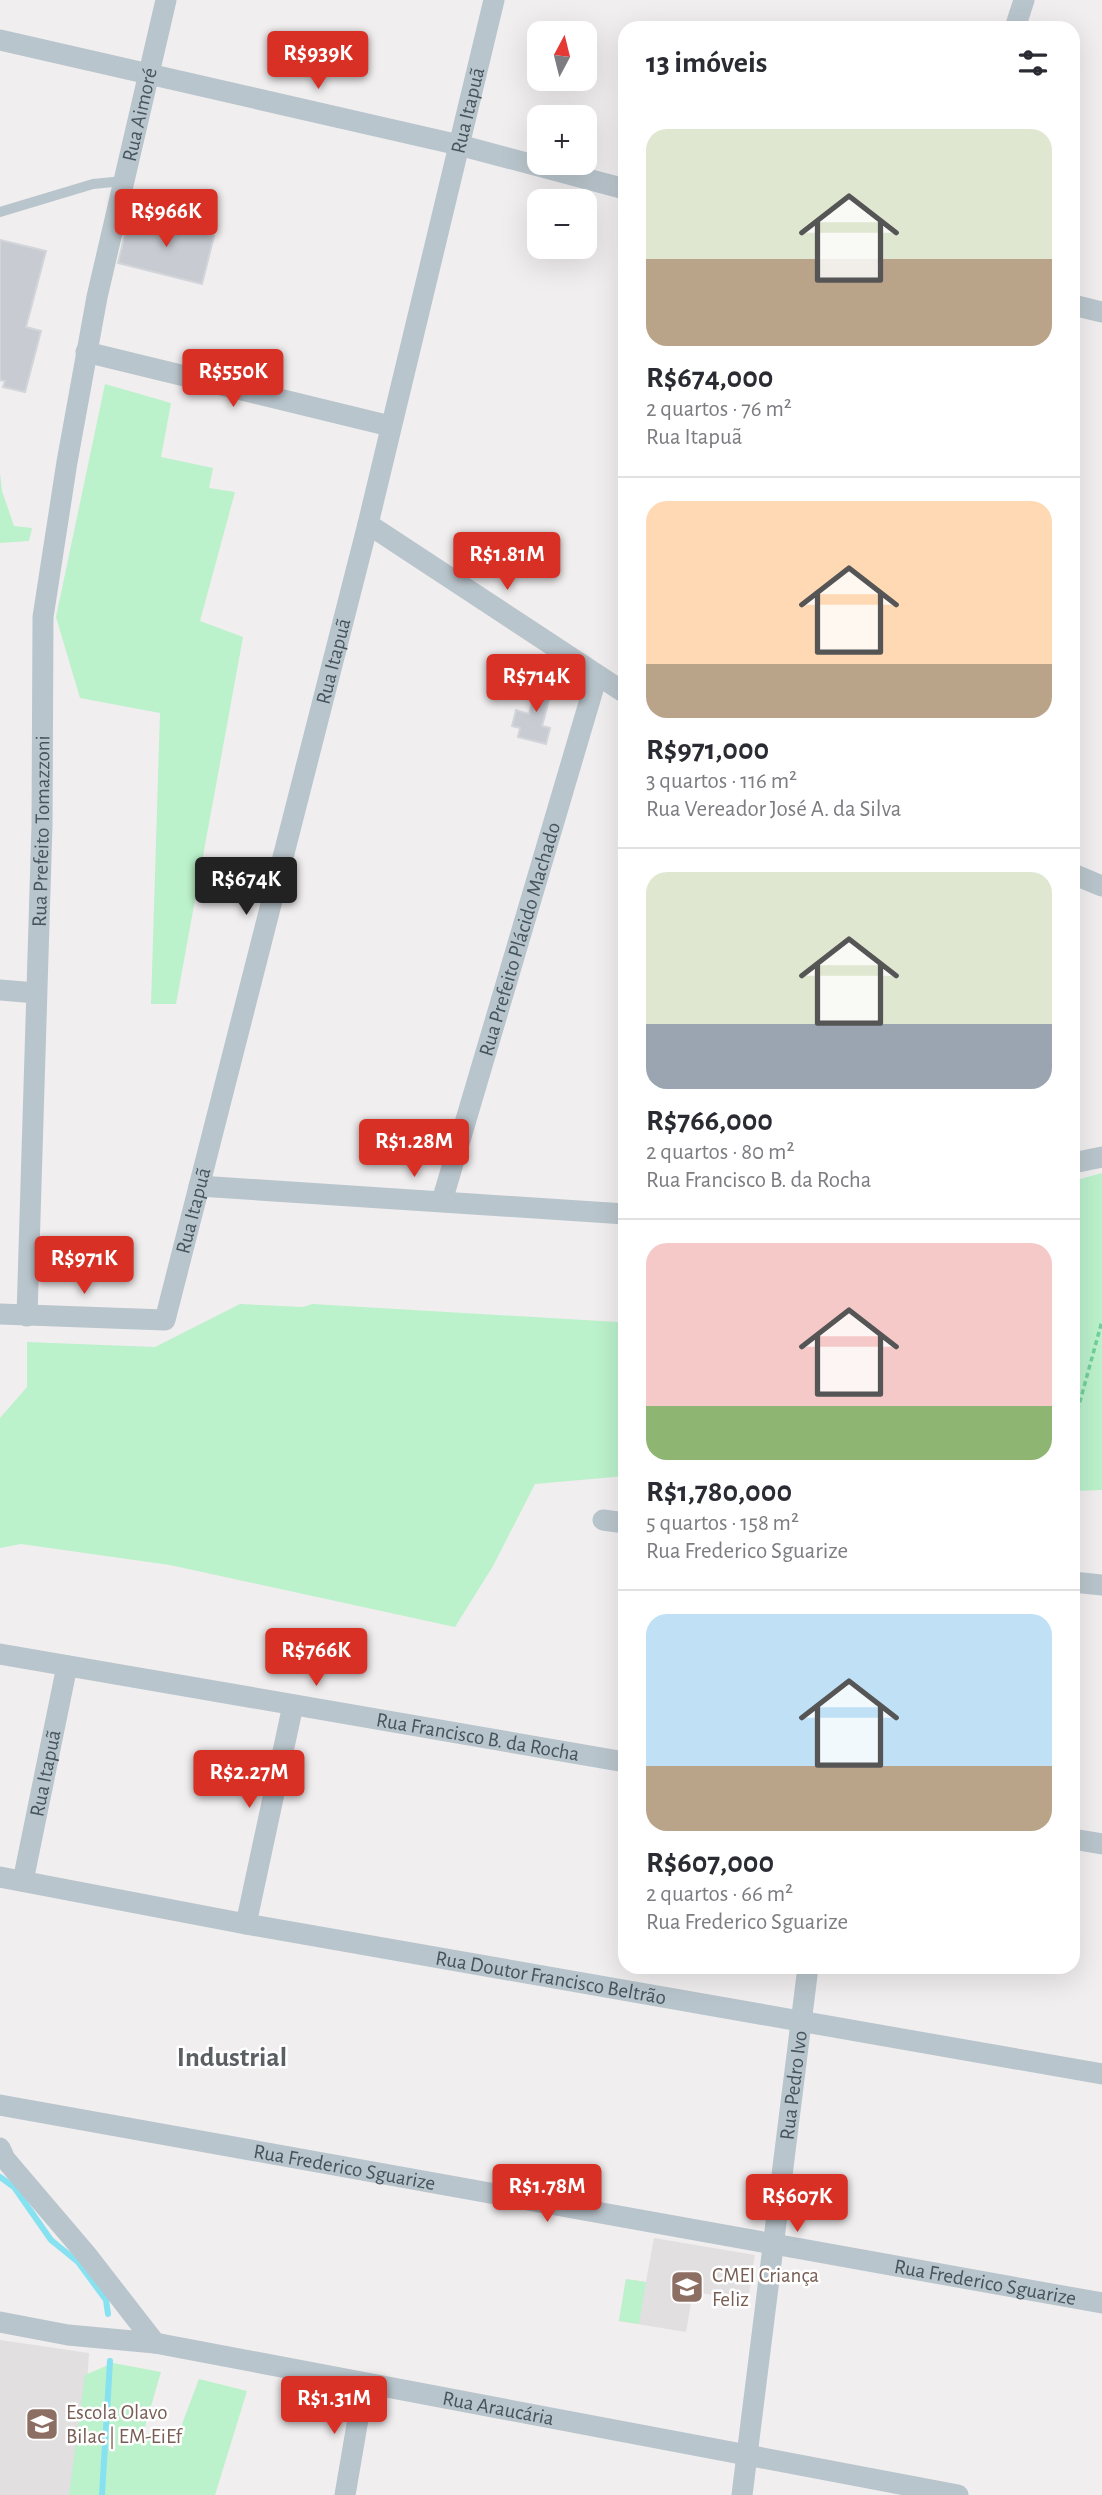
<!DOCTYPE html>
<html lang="pt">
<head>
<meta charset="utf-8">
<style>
	:root { --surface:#fff; --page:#f2f2f3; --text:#2b2b33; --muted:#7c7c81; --line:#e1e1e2; --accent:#d93025 }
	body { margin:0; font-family:"Alegreya Sans",sans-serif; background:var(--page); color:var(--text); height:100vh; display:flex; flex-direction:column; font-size:26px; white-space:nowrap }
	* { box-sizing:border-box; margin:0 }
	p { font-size:23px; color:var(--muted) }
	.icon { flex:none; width:38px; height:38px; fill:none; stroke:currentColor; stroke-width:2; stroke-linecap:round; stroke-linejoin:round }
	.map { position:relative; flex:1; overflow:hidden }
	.details { position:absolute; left:618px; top:21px; width:462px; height:1953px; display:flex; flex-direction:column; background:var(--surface); border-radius:21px; box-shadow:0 7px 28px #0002 }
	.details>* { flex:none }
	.needle { width:46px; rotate:7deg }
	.buttons { position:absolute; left:527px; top:21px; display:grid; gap:14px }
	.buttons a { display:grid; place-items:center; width:70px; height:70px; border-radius:14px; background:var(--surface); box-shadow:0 7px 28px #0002; font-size:35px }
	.price { position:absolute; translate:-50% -60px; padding:0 16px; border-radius:7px; background:var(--accent); color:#fff; font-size:23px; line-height:46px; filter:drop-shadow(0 2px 4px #0008) }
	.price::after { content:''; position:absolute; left:50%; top:42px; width:21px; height:16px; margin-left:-10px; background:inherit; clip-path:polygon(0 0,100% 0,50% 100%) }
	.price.active { background:#222; color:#fff }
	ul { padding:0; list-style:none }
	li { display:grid; align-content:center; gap:14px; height:371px; padding:0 28px }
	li+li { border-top:2px solid var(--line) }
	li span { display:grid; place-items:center; height:217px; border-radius:21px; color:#555 }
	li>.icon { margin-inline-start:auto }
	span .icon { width:126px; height:126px; fill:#fffc; stroke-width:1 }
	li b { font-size:30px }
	h2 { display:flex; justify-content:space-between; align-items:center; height:84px; padding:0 28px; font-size:30px }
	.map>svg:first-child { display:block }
	.education { fill:#e2dfe1 }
	.green { fill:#bbf1cb }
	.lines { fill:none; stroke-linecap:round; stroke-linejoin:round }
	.stream { stroke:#86e2f0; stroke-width:6 }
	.building { fill:#c8ccd2; stroke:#d2d5da; stroke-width:2 }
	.path { stroke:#71d09a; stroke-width:3.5; stroke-dasharray:5 3.5; stroke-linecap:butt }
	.lane { stroke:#b9c5cc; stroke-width:10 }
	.street { stroke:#b9c5cc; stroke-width:21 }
	.labels { text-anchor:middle; stroke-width:5; stroke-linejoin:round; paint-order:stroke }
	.street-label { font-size:21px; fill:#46545d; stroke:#fff }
	.education-label { font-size:21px; fill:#785e54; stroke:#fff; text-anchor:start }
	.district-label { font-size:28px; font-weight:bold; fill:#5b6064; stroke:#fff }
</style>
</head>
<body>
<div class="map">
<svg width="1102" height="2495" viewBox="0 0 1102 2495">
	<rect width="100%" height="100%" fill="#f1eeef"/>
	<g class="education">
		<polygon points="654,2238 755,2255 748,2300 693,2292 686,2332 619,2321 626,2279 646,2282"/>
		<polygon points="0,2340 89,2353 80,2495 0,2495"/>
	</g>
	<g class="green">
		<polygon points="105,384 171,403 161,457 213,468 209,488 235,492 200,621 243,637 176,1004 151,1004 160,713 80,698 56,617"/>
		<polygon points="0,473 2,491 14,526 32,528 29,541 0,543"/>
		<polygon points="1102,1173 1102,1490 1073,1491 1073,1181"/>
		<polygon points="240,1304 303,1307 312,1304 618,1322 625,1313 625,1476 535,1484 493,1566 455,1627 170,1565 21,1544 0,1548 0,1418 27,1387 27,1342 155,1347"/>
		<polygon points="626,2279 646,2282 639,2324 619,2321"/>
		<polygon points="113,2363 161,2372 142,2437 173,2448 199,2379 247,2391 215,2495 69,2495 85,2375"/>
	</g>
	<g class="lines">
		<g class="stream">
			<polyline points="0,2177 14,2187 51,2240 78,2262 106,2300 108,2314"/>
			<polyline points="102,2495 110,2361"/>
		</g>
	</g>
	<g class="building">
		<polygon points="130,214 214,236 202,284 118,263"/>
		<polygon points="0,240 46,251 26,327 41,331 25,392 3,387 5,381 0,380"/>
		<polygon points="539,677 563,692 550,696 542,726 550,728 546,744 518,737 520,728 512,726 516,710 529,714"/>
	</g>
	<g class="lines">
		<polyline class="path" points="1073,1427 1102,1321"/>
		<polyline class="lane" points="0,212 93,184 123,181"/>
		<g class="street">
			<polyline points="1015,28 1024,0"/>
			<polyline points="0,40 459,145 625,189"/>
			<polyline points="1073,305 1102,312"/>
			<polyline points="86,352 390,426"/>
			<polyline points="368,524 625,693"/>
			<polyline points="1073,874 1102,886"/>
			<polyline points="0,990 36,993"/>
			<polyline points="1073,1163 1102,1157"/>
			<polyline points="199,1186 625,1214"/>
			<path id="s1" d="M442 1201 597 676"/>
			<path id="s2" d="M0 1314 165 1320 368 524 494 0"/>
			<path id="s3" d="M27 1316 42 825 43 617 67 462 97 297 166 0"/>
			<polyline points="603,1520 625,1523"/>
			<polyline points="1073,1582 1102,1585"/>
			<path id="s4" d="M0 1654 625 1762"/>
			<polyline points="1073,1839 1102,1844"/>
			<path id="s5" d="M0 1877 246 1924 1102 2074"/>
			<path id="s6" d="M23 1881 67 1666"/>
			<polyline points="246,1924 293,1705"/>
			<path id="s7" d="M0 2105 1102 2303"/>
			<polyline points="0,2148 5,2159 86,2254 155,2343"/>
			<path id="s8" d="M0 2322 68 2335 155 2343 958 2495"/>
			<polyline points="345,2495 364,2384"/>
			<path id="s9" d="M742 2495 808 1967"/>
		</g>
	</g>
	<defs>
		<symbol id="school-square" viewBox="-11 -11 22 22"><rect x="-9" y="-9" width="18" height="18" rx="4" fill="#8d6e63" stroke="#fff"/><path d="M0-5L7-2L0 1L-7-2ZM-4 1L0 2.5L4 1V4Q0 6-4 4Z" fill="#fff"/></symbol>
	</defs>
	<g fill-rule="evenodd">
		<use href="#school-square" x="668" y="2268" width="38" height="38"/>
		<use href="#school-square" x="23" y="2405" width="38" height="38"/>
	</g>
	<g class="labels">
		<g class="street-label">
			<text dy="7" stroke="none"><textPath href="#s2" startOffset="1412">Rua Itapuã</textPath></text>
			<text dy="7" stroke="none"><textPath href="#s3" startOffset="1211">Rua Aimoré</textPath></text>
			<text dy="7" stroke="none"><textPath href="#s2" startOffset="845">Rua Itapuã</textPath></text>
			<text dy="7" stroke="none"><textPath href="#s3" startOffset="485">Rua Prefeito Tomazzoni</textPath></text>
			<text dy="7" stroke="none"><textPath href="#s1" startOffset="273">Rua Prefeito Plácido Machado</textPath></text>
			<text dy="7" stroke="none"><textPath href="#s2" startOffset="278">Rua Itapuã</textPath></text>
			<text dy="7" stroke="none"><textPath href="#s4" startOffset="485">Rua Francisco B. da Rocha</textPath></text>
			<text dy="7" stroke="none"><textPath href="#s6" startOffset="110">Rua Itapuã</textPath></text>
			<text dy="7" stroke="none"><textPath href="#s5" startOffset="560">Rua Doutor Francisco Beltrão</textPath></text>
			<text dy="7" stroke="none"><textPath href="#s9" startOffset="413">Rua Pedro Ivo</textPath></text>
			<text dy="7" stroke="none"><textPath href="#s7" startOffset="350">Rua Frederico Sguarize</textPath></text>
			<text dy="7" stroke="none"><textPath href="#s7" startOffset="1001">Rua Frederico Sguarize</textPath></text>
			<text dy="7" stroke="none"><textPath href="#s8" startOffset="506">Rua Araucária</textPath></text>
		</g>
		<g class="education-label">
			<text x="712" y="2282">CMEI Criança<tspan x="712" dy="24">Feliz</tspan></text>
			<text x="66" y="2419">Escola Olavo<tspan x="66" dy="24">Bilac | EM-EiEf</tspan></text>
		</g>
		<g class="district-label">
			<text x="232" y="2066">Industrial</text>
		</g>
	</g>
</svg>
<div class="buttons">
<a><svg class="needle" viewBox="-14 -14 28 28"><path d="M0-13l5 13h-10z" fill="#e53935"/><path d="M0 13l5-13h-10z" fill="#7c7c81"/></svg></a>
<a>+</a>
<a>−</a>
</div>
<b class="price" style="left:318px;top:91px">R$939K</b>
<b class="price" style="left:166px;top:249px">R$966K</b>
<b class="price" style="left:233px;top:409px">R$550K</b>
<b class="price" style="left:507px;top:592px">R$1.81M</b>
<b class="price" style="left:536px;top:714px">R$714K</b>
<b class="price active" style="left:246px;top:917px">R$674K</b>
<b class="price" style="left:414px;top:1179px">R$1.28M</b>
<b class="price" style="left:84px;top:1296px">R$971K</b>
<b class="price" style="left:316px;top:1688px">R$766K</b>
<b class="price" style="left:249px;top:1810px">R$2.27M</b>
<b class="price" style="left:547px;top:2224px">R$1.78M</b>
<b class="price" style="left:797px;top:2234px">R$607K</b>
<b class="price" style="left:334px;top:2436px">R$1.31M</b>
<section class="details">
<h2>13 imóveis<svg class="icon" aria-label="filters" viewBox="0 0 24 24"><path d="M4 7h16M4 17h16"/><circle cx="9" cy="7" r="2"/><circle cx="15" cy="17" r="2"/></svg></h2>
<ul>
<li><span style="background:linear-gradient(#dfe7d0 60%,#b9a48a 0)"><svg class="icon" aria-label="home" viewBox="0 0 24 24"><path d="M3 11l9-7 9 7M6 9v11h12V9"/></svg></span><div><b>R$674,000</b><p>2 quartos · 76 m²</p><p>Rua Itapuã</p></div></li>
<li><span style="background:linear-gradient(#ffd9b3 75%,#b9a48a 0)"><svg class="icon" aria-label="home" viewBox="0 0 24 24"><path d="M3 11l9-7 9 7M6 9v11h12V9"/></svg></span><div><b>R$971,000</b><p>3 quartos · 116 m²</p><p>Rua Vereador José A. da Silva</p></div></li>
<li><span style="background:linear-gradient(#dfe7d0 70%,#9aa5b1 0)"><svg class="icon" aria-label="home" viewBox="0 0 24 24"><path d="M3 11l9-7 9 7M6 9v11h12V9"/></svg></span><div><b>R$766,000</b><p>2 quartos · 80 m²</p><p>Rua Francisco B. da Rocha</p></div></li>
<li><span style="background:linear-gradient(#f6c9c9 75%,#8fb573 0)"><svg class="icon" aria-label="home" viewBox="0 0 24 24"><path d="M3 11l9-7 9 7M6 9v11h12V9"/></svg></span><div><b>R$1,780,000</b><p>5 quartos · 158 m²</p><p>Rua Frederico Sguarize</p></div></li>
<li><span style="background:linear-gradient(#bfe0f5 70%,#b9a48a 0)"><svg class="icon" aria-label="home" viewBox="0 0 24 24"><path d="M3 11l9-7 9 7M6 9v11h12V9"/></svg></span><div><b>R$607,000</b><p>2 quartos · 66 m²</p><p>Rua Frederico Sguarize</p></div></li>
</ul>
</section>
</div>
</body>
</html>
